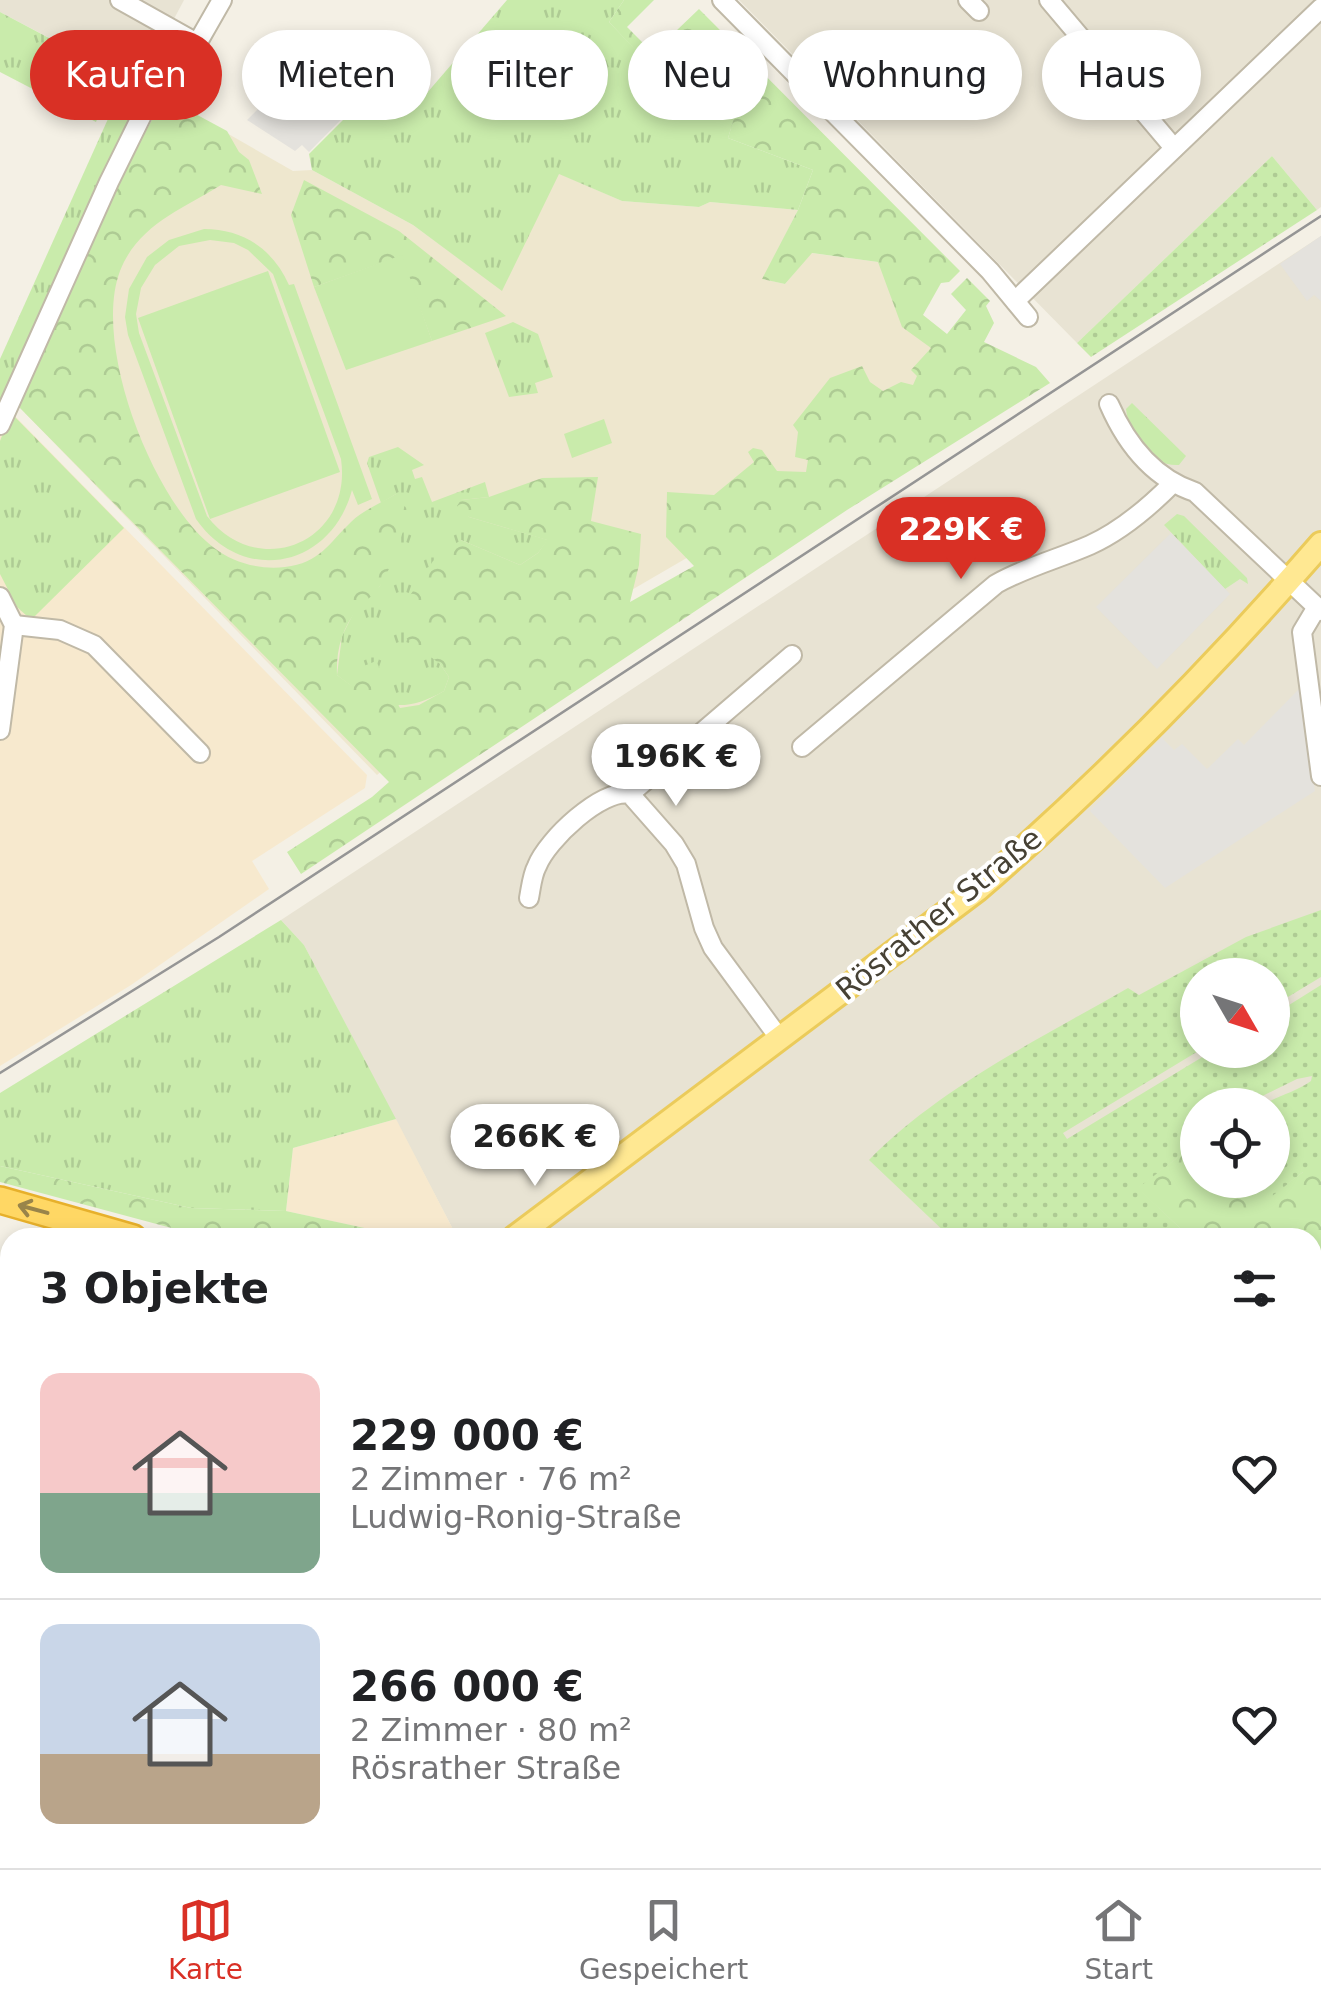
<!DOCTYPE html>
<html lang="de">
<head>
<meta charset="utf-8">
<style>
	:root { --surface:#fff; --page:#f6f6f6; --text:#202124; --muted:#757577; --line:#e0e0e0; --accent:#d93025 }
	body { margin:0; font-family:"DejaVu Sans",sans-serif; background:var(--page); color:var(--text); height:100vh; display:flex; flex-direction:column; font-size:38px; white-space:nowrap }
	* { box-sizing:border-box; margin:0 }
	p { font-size:32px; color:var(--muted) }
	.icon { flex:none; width:55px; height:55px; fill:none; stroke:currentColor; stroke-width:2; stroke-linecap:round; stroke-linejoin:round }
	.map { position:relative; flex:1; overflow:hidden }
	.sheet { position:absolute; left:0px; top:1228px; width:1322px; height:642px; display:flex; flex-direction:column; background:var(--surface); border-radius:30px 30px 0 0; box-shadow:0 5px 15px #0003 }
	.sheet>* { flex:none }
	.banner { position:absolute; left:30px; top:30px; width:1262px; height:90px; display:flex; gap:20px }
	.needle { width:65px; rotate:129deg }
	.controls { position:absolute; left:1180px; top:958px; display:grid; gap:20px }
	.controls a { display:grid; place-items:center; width:110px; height:110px; border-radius:50%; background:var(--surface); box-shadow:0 5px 15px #0003; font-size:50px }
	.price { position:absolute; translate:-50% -85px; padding:0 22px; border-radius:35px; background:#fff; color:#222; font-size:32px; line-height:65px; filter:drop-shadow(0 2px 5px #0008) }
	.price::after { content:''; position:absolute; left:50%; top:60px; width:30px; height:22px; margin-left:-15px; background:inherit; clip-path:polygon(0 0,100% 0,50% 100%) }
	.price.current { background:var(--accent); color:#fff }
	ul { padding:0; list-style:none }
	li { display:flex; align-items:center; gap:30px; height:250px; padding:0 40px }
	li+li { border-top:2px solid var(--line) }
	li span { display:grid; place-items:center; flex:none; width:280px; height:200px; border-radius:20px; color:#555 }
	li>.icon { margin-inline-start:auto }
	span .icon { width:120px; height:120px; fill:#fffc; stroke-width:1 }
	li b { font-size:42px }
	h2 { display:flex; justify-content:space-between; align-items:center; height:120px; padding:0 40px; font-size:42px }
	.chip { padding:0 35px; border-radius:45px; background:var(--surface); box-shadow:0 5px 15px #0003; font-size:35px; line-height:90px }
	.chip.current { background:var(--accent); color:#fff }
	.tab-bar { display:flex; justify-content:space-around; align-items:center; height:140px; border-top:2px solid var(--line); background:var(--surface); font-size:28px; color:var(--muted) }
	.tab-bar a { display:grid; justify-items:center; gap:5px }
	.tab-bar .current { color:var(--accent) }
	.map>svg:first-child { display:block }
	.residential { fill:#e8e3d3; fill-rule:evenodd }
	.commercial { fill:#f7e9ce }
	.education { fill:#eee7ce }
	.grass { fill:url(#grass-tufts) }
	.forest { fill:url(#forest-crowns) }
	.park { fill:url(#park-dots) }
	.pitch { fill:#c9ebab; fill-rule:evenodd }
	.parking { fill:#e4e2dd }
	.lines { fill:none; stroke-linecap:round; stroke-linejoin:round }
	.minor-casing { stroke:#c0b9a7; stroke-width:22 }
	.major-casing { stroke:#ebcb5b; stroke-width:28 }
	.highway-casing { stroke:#e7b02b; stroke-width:30 }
	.minor { stroke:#fff; stroke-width:18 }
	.major { stroke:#ffe892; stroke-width:22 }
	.highway { stroke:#ffd764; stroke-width:25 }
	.tram { stroke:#959595; stroke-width:2.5 }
	.oneway { stroke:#99844a }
	.labels { text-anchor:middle; stroke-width:8; stroke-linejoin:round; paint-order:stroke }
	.street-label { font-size:30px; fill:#464134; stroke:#fff }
</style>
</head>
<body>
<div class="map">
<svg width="1321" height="1868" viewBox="0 0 1321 1868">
	<defs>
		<pattern id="grass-tufts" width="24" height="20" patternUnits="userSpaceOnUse" patternTransform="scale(2.5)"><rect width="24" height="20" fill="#c9ebab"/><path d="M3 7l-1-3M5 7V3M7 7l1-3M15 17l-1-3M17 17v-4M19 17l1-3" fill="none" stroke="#aecb94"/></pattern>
		<pattern id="forest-crowns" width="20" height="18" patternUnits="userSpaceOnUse" patternTransform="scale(2.5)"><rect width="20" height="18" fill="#c9ebab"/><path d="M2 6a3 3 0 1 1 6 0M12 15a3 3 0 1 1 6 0" fill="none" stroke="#aecb94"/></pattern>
		<pattern id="park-dots" width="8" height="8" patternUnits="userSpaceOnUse" patternTransform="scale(2.5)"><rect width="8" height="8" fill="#c9ebab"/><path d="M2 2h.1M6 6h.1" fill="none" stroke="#aecb94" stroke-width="1.8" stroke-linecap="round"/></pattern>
	</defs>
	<rect width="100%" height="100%" fill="#f4f0e5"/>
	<g class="residential">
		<polygon points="0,0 184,0 139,85 0,12"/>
		<polygon points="739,0 1317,0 1321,5 1321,207 1317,210 1272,156 1077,343"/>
		<path d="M1321 236V1348L1313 1347 1312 1238 457 1237 304 945 281 920ZM1198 975H1272V1050H1198ZM1198 1105H1272V1180H1198Z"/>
		<polygon points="0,1397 10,1398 10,1563 0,1569"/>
		<polygon points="1313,1602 1321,1608 1321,1868 0,1868 0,1649 10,1643 10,1860 1312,1860"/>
	</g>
	<g class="commercial">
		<polygon points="15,416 367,775 365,788 252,861 269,889 131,985 0,1066 0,427"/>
		<polygon points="396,1119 457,1237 393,1237 382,1232 286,1211 293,1148"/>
	</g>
	<polygon class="education" points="176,104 293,171 312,170 413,225 502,290 558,173 622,201 699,207 710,202 798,210 763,279 785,284 811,253 878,262 923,315 946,334 983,342 805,489 611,602 469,695 377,775 25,413 167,107"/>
	<g class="grass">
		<polygon points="507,0 624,0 609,22 654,69 696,35 746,81 728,138 813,170 798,210 710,202 699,207 622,201 559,174 502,291 413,225 312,170 309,154 391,72 420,101"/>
		<polygon points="0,12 115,73 96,122 0,72"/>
		<polygon points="133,102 138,104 5,398 0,400 0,359 112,110 123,103"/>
		<polygon points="513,322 538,334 553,377 535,383 538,393 509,397 485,333"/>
		<path d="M1132 403 1186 456 1179 465C1150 467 1129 436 1126 409Z"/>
		<polygon points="15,417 124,528 35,616 28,617 17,607 0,574 0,441 8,420"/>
		<path d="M398 447 424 465 412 470 415 479 422 477 432 502 485 482 489 497 461 500 469 517 548 540 538 553 520 565 461 540 440 664 449 677 444 691C400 716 376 706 337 675L342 636 354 612 380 586 396 494 381 503 367 463 369 457Z"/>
		<polygon points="1177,514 1184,516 1247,578 1248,584 1240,579 1225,589 1164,525"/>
		<polygon points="281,920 304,945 396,1119 293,1148 286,1211 191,1208 0,1166 0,1093"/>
		<polygon points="1313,1467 1321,1467 1321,1608 1313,1602"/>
	</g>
	<g class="forest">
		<path d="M624 0H654L627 27 653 53 699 9 960 271 949 282 941 283 923 315 947 334 966 310 951 294 967 278 990 301 986 306 994 323 984 342 1036 367 1050 383 847 510 301 874 287 852 372 797 389 782 16 404 119 180 159 107 177 104 227 131 239 152 249 160 262 194 221 185C181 210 138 225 120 271 92 345 153 501 213 547 233 563 260 570 285 567 320 563 329 543 351 522 363 510 381 503 396 494L409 512C402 535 393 565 380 586 375 594 365 601 358 609 342 627 336 651 337 675L352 686 354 670 376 661 400 708 419 705 444 691 449 677 440 664 406 638 407 600 433 561 461 540 520 565 538 553 547 540 469 517 457 506 461 500 489 497 542 478 598 477 591 521 641 534 639 565 630 602 694 566 666 537 667 492 714 495 754 462 748 452 753 448 762 450 777 471 806 472 808 460 795 457 798 432 793 425 830 378 862 366 870 382 883 391 901 382 913 385 917 376 911 370 931 348 902 327 878 262 812 253 785 284 762 279 798 210 813 170 728 138 745 81 696 35 654 70 609 22Z"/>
		<polygon points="304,180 399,231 506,316 432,341 401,256 314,287 291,215"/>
		<path d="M1197 1143 1198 1180H1225L1234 1185 1241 1180C1252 1185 1259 1194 1271 1196L1303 1172H1321V1326L1313 1323 1312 1238 1175 1237 1180 1228 1137 1188Z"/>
		<polygon points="0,1166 191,1208 286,1211 383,1232 393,1237 205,1237 0,1182"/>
	</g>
	<g class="park">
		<polygon points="1272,156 1317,210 1091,357 1077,343"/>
		<path d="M1321 910V977L1273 1006 1272 975H1198L1200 1050 1063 1133 1067 1139 1214 1050H1272L1273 1015 1321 985V1172H1303L1271 1197C1259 1194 1252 1185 1241 1180H1272V1105H1263C1279 1095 1296 1092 1311 1081L1312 1076 1297 1079 1244 1105H1198L1197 1143 1138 1188 1180 1228 1175 1237H950L869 1160C939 1088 1041 1038 1128 988L1139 995 1246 937Z"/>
	</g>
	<g class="pitch">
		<path d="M204 229C243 229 273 249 289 285L294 284 372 499 358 505 352 490C331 568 243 586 196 519L128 335 125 317 129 289 147 257 169 240ZM210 240 234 243 248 250 273 274 341 459C353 542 258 582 207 516L139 333 136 314 141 288 155 265 179 246Z"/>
		<polygon points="402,255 432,341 346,370 314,287"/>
		<polygon points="268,271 340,472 210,519 138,318"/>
		<polygon points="604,419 612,443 572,458 564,434"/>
	</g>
	<g class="parking">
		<polygon points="329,38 375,55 390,70 309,152 302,145 295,151 247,120"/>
		<polygon points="1321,236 1321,301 1314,295 1307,301 1280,264"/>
		<polygon points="1171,533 1230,594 1157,669 1096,607"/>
		<polygon points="1300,688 1315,791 1165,888 1090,811 1162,738 1174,750 1182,744 1207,769 1238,739 1244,745"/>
	</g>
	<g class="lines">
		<defs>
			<g id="minor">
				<polyline points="120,0 197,43"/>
				<polyline points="722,0 990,271 1028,317"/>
				<polyline points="968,0 979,11"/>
				<polyline points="1049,0 1174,148"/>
				<polyline points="1015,301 1321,8"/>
				<path d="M1109 404C1126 443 1153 478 1195 492L1321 611"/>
				<polyline points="0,425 109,182 148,103 182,70 222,0"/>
				<polyline points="0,597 14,625 0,730"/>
				<polyline points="1317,607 1302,632 1321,776"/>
				<polyline points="14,625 60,630 94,645 200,753"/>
				<path d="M802 747 996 584C1026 567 1058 559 1090 545 1121 531 1148 508 1172 484"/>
				<polyline points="630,794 792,655"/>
				<path d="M529 898C531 888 532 875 537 866 547 840 602 788 630 794L674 844 686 864 704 928 713 948 780 1039"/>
				<polyline points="162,1860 167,1868"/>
				<polyline points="297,1860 301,1868"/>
				<polyline points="432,1860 437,1868"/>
				<polyline points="883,1860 888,1868"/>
				<polyline points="1073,1860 1077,1868"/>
				<polyline points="44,1868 60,1860"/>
				<polyline points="72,1868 83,1860"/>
				<polyline points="1162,1868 1176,1860"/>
			</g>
			<g id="major">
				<path d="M514 1238 978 889C1100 783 1215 666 1321 544"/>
				<polyline points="0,1599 10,1593"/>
			</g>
			<g id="highway">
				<polyline points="0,1200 133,1238"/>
				<polyline points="0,1275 10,1276"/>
				<polyline points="0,1306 10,1307"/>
				<polyline points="0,1333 10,1333"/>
				<polyline points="1312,1392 1321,1393"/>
				<polyline points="1312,1431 1321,1432"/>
			</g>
		</defs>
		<use href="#minor" class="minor-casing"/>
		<use href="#major" class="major-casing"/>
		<use href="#highway" class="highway-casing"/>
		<use href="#minor" class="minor"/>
		<use href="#major" class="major"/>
		<use href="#highway" class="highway"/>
		<polyline class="tram" points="0,1073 219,937 1321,216"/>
	</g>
	<defs><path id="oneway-shaft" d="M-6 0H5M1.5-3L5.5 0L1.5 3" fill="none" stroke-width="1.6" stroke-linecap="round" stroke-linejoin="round" transform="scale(2.5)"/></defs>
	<use class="oneway" href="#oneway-shaft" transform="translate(33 1209) rotate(-165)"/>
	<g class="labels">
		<g class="street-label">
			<text transform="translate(939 914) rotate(-39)" y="10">Rösrather Straße</text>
		</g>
	</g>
</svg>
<div class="controls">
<a><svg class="needle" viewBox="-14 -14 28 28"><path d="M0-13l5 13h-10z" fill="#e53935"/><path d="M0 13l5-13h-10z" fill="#757577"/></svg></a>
<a><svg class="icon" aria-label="locate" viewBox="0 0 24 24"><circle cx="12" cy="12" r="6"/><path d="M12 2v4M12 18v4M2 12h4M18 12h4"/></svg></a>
</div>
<b class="price current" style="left:961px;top:582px">229K €</b>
<b class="price" style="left:676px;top:809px">196K €</b>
<b class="price" style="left:535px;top:1189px">266K €</b>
<div class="banner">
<a class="chip current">Kaufen</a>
<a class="chip">Mieten</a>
<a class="chip">Filter</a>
<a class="chip">Neu</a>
<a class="chip">Wohnung</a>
<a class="chip">Haus</a>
</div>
<section class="sheet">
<h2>3 Objekte<svg class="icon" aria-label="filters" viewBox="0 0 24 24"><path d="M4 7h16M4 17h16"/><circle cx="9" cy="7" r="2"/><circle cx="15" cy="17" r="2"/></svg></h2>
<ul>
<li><span style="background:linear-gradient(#f6c9c9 60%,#7fa58c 0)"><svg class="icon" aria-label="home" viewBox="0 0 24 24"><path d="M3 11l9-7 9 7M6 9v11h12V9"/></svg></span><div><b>229 000 €</b><p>2 Zimmer · 76 m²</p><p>Ludwig-Ronig-Straße</p></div><svg class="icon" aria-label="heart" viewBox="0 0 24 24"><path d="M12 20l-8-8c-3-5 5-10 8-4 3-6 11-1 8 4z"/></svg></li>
<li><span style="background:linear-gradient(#c9d6e8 65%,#b9a48a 0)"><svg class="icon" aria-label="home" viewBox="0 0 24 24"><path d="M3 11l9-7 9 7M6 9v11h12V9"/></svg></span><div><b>266 000 €</b><p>2 Zimmer · 80 m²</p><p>Rösrather Straße</p></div><svg class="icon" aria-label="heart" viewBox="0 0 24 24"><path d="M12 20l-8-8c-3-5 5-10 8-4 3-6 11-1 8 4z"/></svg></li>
</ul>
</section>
</div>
<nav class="tab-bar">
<a class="current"><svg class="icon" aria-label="map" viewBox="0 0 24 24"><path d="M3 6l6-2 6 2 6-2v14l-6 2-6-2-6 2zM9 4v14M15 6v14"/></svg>Karte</a>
<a><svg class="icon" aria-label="saved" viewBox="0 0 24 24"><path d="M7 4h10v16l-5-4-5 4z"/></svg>Gespeichert</a>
<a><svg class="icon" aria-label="home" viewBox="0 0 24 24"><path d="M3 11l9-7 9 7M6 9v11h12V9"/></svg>Start</a>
</nav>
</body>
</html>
